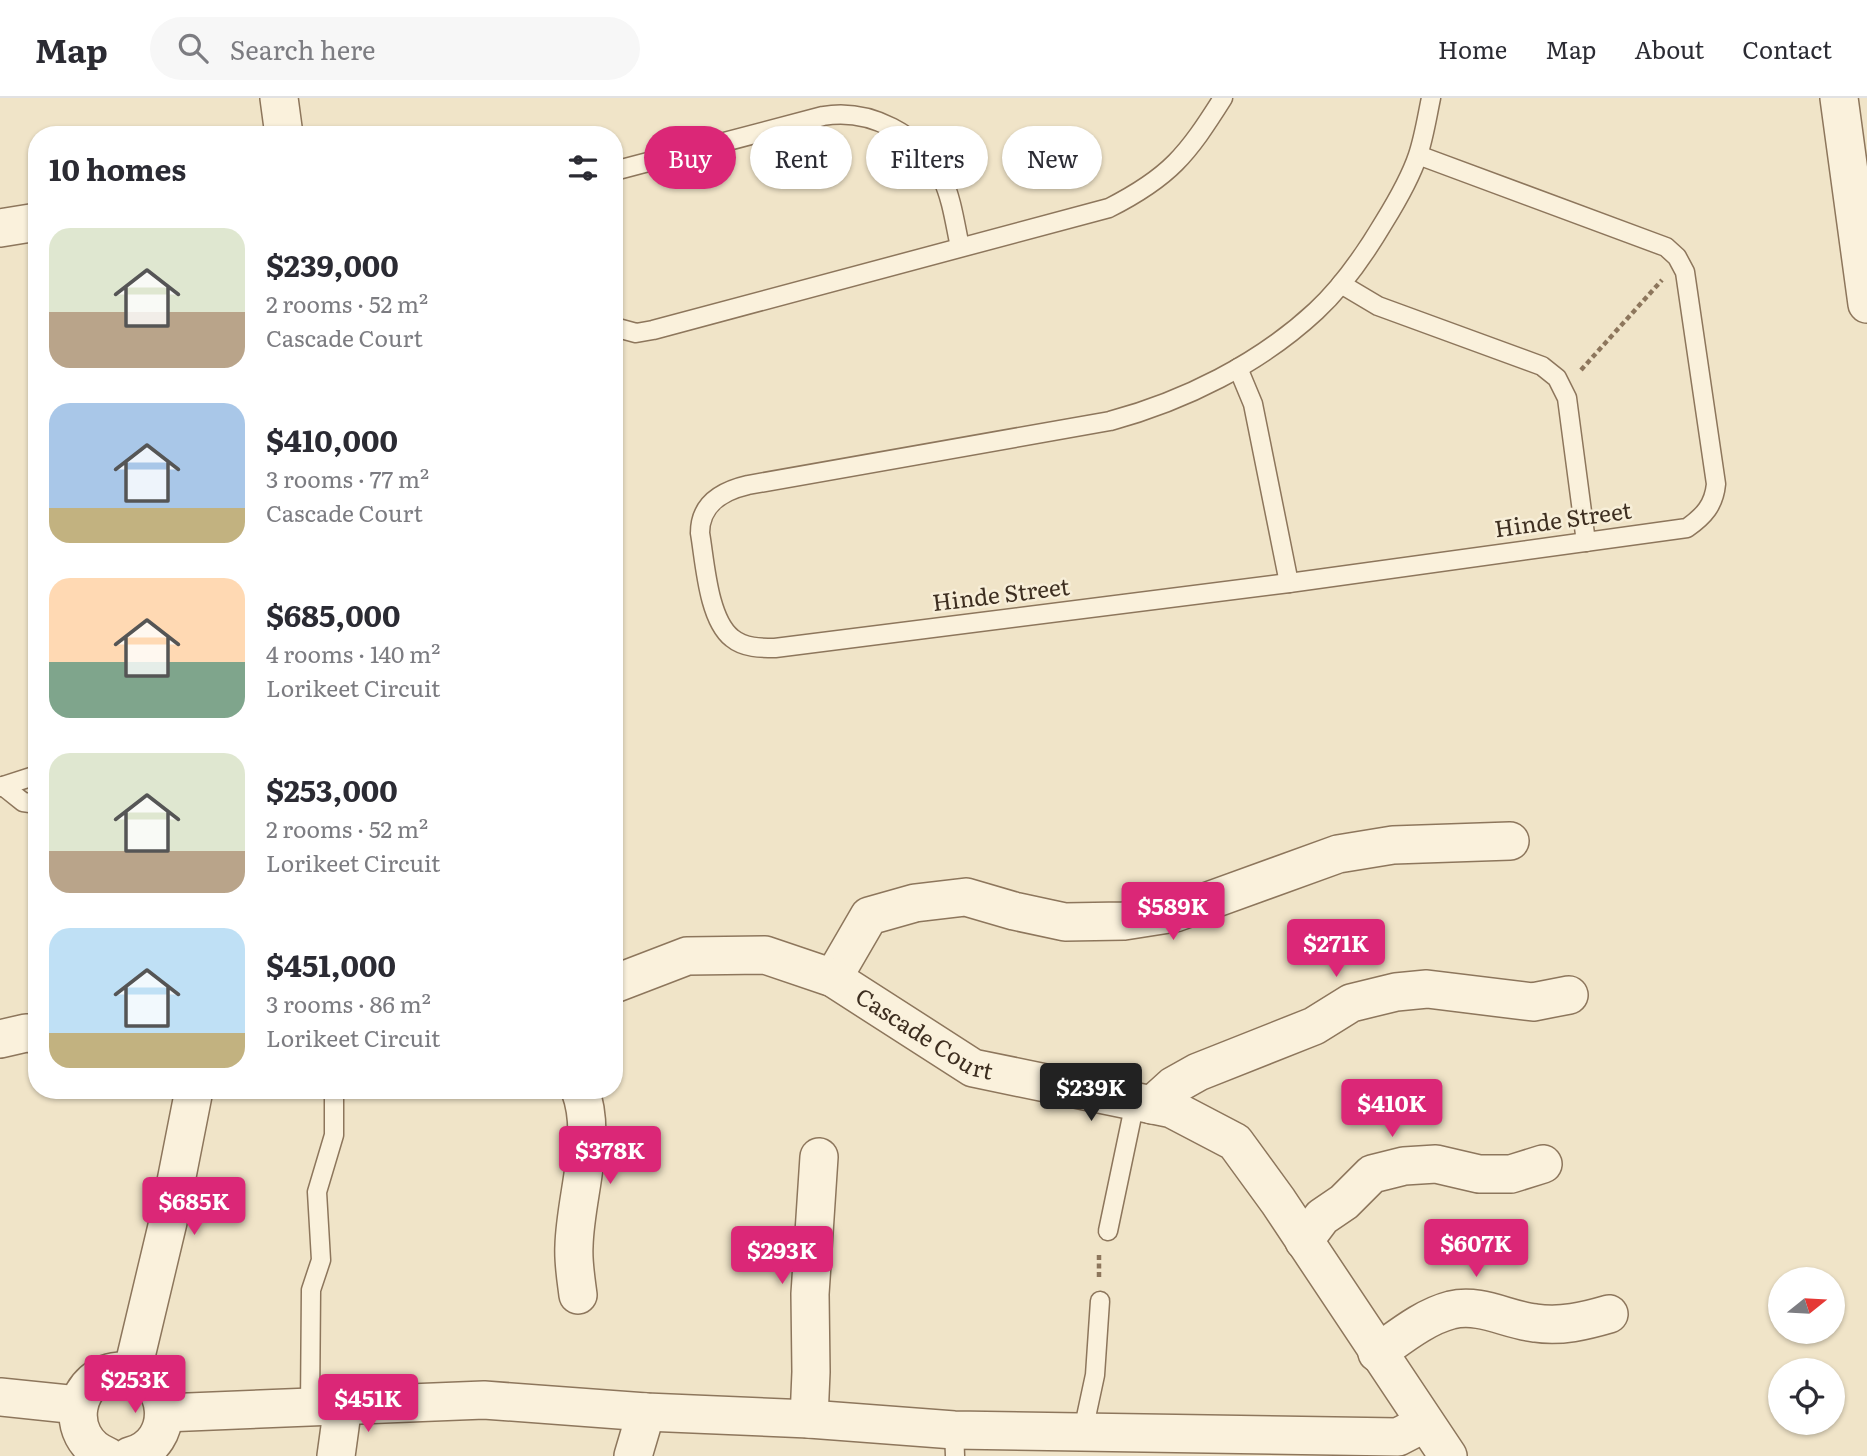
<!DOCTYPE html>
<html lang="en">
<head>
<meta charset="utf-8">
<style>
	:root { --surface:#fff; --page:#f7f7f7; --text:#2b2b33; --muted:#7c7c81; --line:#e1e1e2; --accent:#db2777 }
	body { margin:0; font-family:Literata,serif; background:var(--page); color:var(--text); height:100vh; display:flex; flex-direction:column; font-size:26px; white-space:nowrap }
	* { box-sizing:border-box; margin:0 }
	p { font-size:23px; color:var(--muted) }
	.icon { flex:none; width:38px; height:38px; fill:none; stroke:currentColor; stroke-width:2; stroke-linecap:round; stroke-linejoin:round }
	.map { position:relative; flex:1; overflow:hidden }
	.details { position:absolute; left:28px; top:28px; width:595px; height:973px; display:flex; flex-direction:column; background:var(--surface); border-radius:28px; box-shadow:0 2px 5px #0004 }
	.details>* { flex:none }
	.hud { position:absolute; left:644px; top:28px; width:665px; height:63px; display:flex; gap:14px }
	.needle { width:46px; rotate:72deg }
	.tools { position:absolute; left:1768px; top:1169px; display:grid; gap:14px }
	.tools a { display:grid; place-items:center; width:77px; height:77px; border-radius:50%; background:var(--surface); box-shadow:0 2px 5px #0004; font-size:35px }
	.price { position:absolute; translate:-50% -60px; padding:0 16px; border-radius:7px; background:var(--accent); color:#fff; font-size:23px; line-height:46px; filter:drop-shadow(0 2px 4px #0008) }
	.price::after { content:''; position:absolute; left:50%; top:42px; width:21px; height:16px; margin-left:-10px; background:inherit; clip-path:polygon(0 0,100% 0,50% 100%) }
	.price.active { background:#222; color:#fff }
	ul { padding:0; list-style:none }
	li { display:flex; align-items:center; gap:21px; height:175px; padding:0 21px }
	li span { display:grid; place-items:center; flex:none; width:196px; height:140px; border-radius:21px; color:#555 }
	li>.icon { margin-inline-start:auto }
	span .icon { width:84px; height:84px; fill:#fffc; stroke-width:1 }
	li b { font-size:30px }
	h2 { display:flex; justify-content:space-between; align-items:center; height:84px; padding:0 21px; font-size:30px }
	.chip { padding:0 24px; border-radius:32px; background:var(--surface); box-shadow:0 2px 5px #0004; font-size:24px; line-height:63px }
	.chip.active { background:var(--accent); color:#fff }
	header { display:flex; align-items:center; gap:42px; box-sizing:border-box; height:98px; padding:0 35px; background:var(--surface); border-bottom:2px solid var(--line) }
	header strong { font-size:33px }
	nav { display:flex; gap:38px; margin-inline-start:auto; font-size:24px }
	.search { width:490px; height:63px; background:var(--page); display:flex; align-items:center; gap:18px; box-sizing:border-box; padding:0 24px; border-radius:38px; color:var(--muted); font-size:26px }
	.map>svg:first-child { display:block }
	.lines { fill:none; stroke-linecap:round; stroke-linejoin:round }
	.service-casing { stroke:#8d765c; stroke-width:21 }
	.minor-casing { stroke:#8d765c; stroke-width:40 }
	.path { stroke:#8d765c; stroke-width:4.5; stroke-dasharray:5 3.5; stroke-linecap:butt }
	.service { stroke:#faf1dc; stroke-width:18 }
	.minor { stroke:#faf1dc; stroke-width:37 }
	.labels { text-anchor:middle; stroke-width:5; stroke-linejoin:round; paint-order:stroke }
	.street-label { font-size:23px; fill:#3d2e20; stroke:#f7eed8 }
</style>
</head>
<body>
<header>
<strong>Map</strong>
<div class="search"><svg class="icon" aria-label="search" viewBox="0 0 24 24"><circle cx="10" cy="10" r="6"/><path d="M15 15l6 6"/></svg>Search here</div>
<nav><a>Home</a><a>Map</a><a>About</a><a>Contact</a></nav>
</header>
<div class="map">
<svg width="1867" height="1358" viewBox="0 0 1867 1358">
	<rect width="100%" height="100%" fill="#f0e4c8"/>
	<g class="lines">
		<defs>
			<g id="service">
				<path d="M1418 57 1666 149 1677 159 1685 174 1716 386C1714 407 1704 418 1687 430L1289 485 775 550C761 550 744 550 732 540 708 521 705 464 700 435 700 406 722 393 748 387L1110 323C1184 303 1259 266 1316 213 1344 187 1365 156 1384 124 1397 103 1410 81 1418 57 1424 39 1427 19 1431 0"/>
				<path d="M614 73 823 18C869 10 921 36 942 80 952 101 955 126 960 149"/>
				<polyline points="1341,186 1378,208 1542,268 1557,280 1567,300 1586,444"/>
				<path d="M614 229 636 235 653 232 1109 110C1170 79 1187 57 1223 0"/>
				<polyline points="1238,270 1253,306 1289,485"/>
				<polyline points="3,688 23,704 37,706"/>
				<polyline points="0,689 37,677"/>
				<polyline points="1108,1133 1135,1004"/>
				<polyline points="310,1309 311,1192 321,1162 317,1094 334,1037 334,992"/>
				<polyline points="954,1332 955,1358"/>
				<polyline points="1083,1333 1095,1277 1100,1203"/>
			</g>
			<g id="minor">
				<polyline points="279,0 284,37"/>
				<polyline points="1839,0 1867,206"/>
				<polyline points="0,130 37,124"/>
				<polyline points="833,880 869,818 915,805 966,799 1014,813 1065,824 1124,823 1175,815 1338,756 1393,747 1510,743"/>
				<path id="s1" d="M614 886 687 858 765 857 833 880 973 970 1172 1011 1235 1044 1278 1103 1448 1358"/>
				<polyline points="0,941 26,935 37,936"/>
				<polyline points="1152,1007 1173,988 1198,974 1314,928 1351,905 1396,894 1427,891 1533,904 1569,897"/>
				<polyline points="1304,1143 1322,1119 1344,1104 1372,1076 1404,1068 1436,1066 1479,1076 1511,1076 1543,1066"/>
				<path d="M578 1197C576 1181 573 1164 574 1148 575 1099 598 1039 580 992"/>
				<path d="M1377 1255C1400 1239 1424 1219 1451 1212 1481 1205 1507 1222 1535 1225 1561 1229 1585 1223 1609 1216"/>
				<polyline points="132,1275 168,1124 194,992"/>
				<polyline points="0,1299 78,1307"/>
				<polyline points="164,1315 484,1302 646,1314 809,1321 954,1332 1398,1339 1425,1325"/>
				<polyline points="809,1321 811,1274 810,1196 819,1059"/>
				<path d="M107 1358C61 1340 73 1273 123 1273 172 1274 179 1346 130 1358"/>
				<polyline points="336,1358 343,1307"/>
				<polyline points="633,1358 646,1314"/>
			</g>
		</defs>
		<use href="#service" class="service-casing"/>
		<use href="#minor" class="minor-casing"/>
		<g class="path">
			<polyline points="1581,272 1662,182"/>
			<polyline points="1099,1179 1099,1157"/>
		</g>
		<use href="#service" class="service"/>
		<use href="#minor" class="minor"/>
	</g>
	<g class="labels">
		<g class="street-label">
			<text transform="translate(1563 422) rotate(-8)" y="8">Hinde Street</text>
			<text transform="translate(1001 497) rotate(-7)" y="8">Hinde Street</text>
			<text dy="8" stroke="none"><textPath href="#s1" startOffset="336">Cascade Court</textPath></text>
		</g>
	</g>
</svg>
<div class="tools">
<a><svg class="needle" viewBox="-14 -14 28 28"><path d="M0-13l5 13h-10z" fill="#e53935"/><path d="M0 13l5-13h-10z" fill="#7c7c81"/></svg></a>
<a><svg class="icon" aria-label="locate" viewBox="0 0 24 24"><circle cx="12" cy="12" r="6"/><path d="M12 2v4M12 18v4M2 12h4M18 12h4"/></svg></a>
</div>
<b class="price" style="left:1173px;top:844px">$589K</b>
<b class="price" style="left:1336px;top:881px">$271K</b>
<b class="price active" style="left:1091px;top:1025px">$239K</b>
<b class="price" style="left:1392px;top:1041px">$410K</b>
<b class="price" style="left:610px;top:1088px">$378K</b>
<b class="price" style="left:194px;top:1139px">$685K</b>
<b class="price" style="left:1476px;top:1181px">$607K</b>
<b class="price" style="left:782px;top:1188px">$293K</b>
<b class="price" style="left:135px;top:1317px">$253K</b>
<b class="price" style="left:368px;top:1336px">$451K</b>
<div class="hud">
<a class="chip active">Buy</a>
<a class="chip">Rent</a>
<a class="chip">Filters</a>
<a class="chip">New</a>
</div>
<section class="details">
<h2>10 homes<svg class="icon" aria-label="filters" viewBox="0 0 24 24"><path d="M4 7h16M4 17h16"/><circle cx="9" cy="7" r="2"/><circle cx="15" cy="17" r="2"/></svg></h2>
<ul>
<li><span style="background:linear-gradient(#dfe7d0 60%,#b9a48a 0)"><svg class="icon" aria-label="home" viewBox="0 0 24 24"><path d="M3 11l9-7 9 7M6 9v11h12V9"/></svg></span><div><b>$239,000</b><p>2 rooms · 52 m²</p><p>Cascade Court</p></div></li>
<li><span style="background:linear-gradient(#a9c7e8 75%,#c2b280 0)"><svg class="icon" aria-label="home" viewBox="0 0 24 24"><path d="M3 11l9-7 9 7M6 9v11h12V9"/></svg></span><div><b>$410,000</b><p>3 rooms · 77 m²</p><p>Cascade Court</p></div></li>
<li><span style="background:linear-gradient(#ffd9b3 60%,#7fa58c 0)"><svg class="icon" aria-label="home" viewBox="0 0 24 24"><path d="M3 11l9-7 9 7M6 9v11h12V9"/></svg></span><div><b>$685,000</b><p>4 rooms · 140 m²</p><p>Lorikeet Circuit</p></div></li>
<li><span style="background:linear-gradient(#dfe7d0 70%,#b9a48a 0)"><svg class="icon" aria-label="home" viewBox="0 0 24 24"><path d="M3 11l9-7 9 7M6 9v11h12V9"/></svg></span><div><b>$253,000</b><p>2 rooms · 52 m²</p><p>Lorikeet Circuit</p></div></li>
<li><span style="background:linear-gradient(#bfe0f5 75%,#c2b280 0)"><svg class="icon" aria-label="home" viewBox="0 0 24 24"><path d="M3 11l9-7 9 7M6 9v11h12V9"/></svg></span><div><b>$451,000</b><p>3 rooms · 86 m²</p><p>Lorikeet Circuit</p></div></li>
</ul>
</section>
</div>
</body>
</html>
